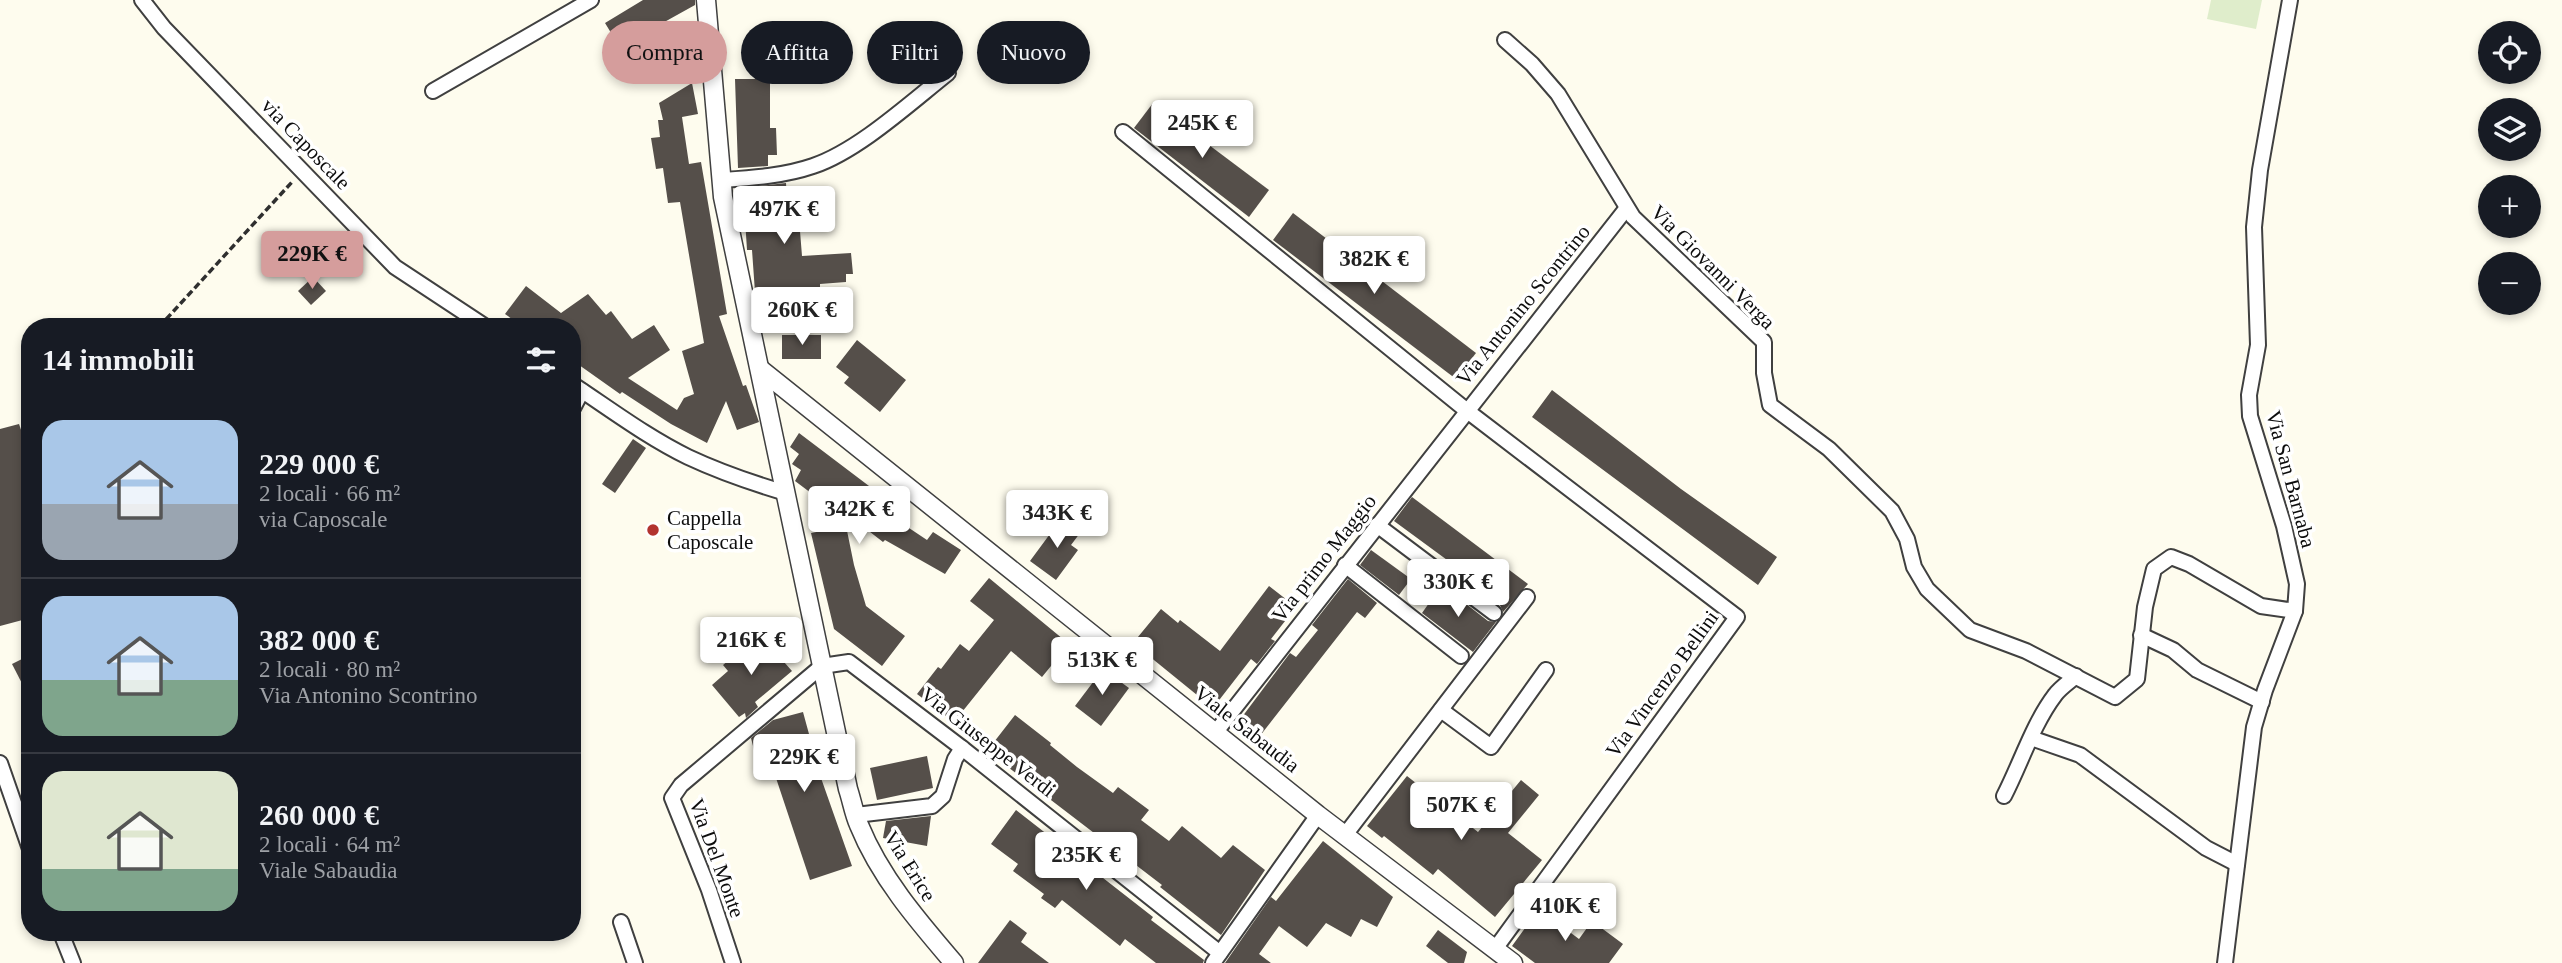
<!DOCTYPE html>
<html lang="it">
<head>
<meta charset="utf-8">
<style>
	:root { --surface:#171b24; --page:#242831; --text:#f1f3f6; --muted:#9ea1a6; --line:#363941; --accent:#d59d9c }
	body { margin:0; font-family:"Times New Roman",serif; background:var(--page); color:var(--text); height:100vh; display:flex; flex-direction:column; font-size:26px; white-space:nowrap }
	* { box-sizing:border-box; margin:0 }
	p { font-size:23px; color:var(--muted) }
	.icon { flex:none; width:38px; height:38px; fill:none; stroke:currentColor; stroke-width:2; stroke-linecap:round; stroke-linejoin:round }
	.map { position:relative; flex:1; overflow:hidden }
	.details { position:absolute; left:21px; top:318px; width:560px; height:623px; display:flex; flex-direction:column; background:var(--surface); border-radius:28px; box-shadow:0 4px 10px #0003 }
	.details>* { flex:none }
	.hud { position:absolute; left:602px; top:21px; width:665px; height:63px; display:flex; gap:14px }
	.controls { position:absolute; left:2478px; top:21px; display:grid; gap:14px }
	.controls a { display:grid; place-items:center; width:63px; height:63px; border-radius:50%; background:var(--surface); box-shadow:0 4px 10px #0003; font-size:35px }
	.price { position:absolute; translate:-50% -60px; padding:0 16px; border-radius:7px; background:#fff; color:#222; font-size:23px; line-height:46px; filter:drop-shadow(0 2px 4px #0008) }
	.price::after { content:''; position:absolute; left:50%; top:42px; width:21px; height:16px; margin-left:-10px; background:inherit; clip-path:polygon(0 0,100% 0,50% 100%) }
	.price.current { background:var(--accent); color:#111 }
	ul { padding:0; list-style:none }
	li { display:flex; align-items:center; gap:21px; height:175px; padding:0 21px }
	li+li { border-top:2px solid var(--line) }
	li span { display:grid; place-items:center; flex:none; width:196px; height:140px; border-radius:21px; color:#555 }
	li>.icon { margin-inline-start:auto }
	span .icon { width:84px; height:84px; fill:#fffc; stroke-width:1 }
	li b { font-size:30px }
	h2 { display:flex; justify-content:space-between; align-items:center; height:84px; padding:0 21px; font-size:30px }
	.tag { padding:0 24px; border-radius:32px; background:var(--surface); box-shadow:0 4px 10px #0003; font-size:24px; line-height:63px }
	.tag.current { background:var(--accent); color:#111 }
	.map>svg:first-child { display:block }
	.pitch { fill:#dfedcb }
	.building { fill:#554f4a }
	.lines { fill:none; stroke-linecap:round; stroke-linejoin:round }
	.minor-casing { stroke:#404040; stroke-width:18 }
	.tertiary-casing { stroke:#404040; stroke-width:21 }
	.path { stroke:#2f2f2f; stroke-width:3.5; stroke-dasharray:7 3.5; stroke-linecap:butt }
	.minor { stroke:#fff; stroke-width:14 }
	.tertiary { stroke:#fff; stroke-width:18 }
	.poi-dot { fill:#b2332f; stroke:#fff; stroke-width:2.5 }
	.labels { text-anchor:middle; stroke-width:7; stroke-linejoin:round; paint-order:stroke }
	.street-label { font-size:21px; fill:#0d0d0d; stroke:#fff }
	.poi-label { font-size:21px; fill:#0d0d0d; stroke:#fff; text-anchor:start }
</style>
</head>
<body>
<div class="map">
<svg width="2562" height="963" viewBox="0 0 2562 963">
	<rect width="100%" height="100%" fill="#fefcee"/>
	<polygon class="pitch" points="2211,0 2262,0 2256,29 2207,19"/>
	<g class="building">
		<polygon points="643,0 695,0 695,5 659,25 662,30 642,43 635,30 616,41 605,23"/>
		<polygon points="735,79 770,79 770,128 776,128 777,155 768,155 768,166 738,168"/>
		<polygon points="692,83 698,114 682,117 689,164 701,162 727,314 719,316 743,386 746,385 759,422 737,430 726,401 707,443 671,424 622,392 620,394 572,360 572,327 523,327 505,314 526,286 561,313 588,294 606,315 611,311 632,339 654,325 670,350 628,378 677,410 684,398 694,394 682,351 704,343 680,202 668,203 663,168 656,169 651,138 660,137 658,120 663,120 659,103"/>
		<polygon points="1153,103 1269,190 1249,217 1134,128"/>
		<polygon points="786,183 789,232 800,231 802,256 851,253 853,274 846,274 846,282 820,284 820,288 755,292 752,250 747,250 743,188"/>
		<polygon points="1293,213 1476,353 1456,379 1273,240"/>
		<polygon points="313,277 326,291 311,305 298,291"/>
		<rect x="782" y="335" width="39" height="24"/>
		<polygon points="857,340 906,380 880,412 844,383 849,377 836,367"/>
		<polygon points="1552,390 1681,489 1777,557 1758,585 1532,417"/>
		<polygon points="19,424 30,456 30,618 0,626 0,429"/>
		<polygon points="799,433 906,514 900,522 927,540 933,532 961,550 945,574 885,540 883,542 843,511 854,565 866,606 905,636 882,666 834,629 811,533 832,529 827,505 795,481 801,470 792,464 799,454 790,447"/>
		<polygon points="633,439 646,448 615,493 602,484"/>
		<polygon points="1412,497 1528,584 1503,612 1500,605 1455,572 1458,568 1394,521"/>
		<polygon points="1061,519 1080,533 1071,545 1078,550 1056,580 1030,561"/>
		<polygon points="1371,550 1411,579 1399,595 1360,565"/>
		<polygon points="989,578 1069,644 1042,677 1011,651 954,722 917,694 938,667 941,669 960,644 969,651 994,620 970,601"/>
		<polygon points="1348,579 1377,603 1365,618 1357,612 1256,741 1236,725 1290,653 1296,657 1318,630 1312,625"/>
		<polygon points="1269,586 1296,607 1271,639 1275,641 1257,664 1251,659 1213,708 1133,643 1161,609 1178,623 1180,620 1220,651"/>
		<polygon points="1444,587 1488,621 1496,622 1473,652 1422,613 1439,589 1441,591"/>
		<polygon points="761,636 792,671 755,702 758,707 746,718 745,713 739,717 712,685 728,671 723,665 740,651 742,654"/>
		<polygon points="30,655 30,699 12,664"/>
		<polygon points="1103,669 1129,688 1101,726 1075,706"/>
		<polygon points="803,712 821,778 852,866 810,880 767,751 755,754 751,738 773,720"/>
		<polygon points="1015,715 1051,743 1050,745 1077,767 1113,793 1118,787 1149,810 1141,820 1169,841 1182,826 1221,858 1233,845 1265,870 1221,935 1160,887 1162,885 987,751"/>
		<polygon points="927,756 933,788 877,800 870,768"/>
		<polygon points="1407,776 1478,832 1521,780 1539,795 1508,833 1542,860 1495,917 1438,869 1433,875 1384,836 1382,838 1367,826"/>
		<polygon points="1016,810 1153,917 1151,920 1204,960 1203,963 1156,963 1125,939 1120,946 1062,900 1055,908 1041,898 1044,894 1013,871 1018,864 991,844"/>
		<polygon points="931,816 927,846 883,838 886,821"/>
		<polygon points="1323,841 1393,897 1377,927 1361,919 1351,937 1326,923 1307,947 1279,926 1259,954 1271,963 1225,963 1271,897 1276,901"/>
		<polygon points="1539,909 1579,939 1592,921 1623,944 1609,963 1535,963 1512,946"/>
		<polygon points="1010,920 1027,933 1021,942 1049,963 978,963"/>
		<polygon points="1438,930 1467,952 1464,963 1448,963 1426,946"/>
	</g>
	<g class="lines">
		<defs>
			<g id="minor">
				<polyline points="142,0 164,28 395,267 486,327"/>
				<polyline points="1505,40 1532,64 1558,94 1633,217 1764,342 1764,373 1770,405 1829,449 1892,511 1907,539 1914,567 1927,589 1970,630 2026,651 2115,697 2137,679 2145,607 2154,569 2171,557 2189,564 2261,606 2295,611"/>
				<polyline points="433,91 591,0"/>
				<polyline points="1123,132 1466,410 1737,617 1495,949"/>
				<path d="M722 180C752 178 784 176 813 166 858 151 910 103 948 73"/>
				<path d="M572 384C610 409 647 437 688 457 720 472 752 483 786 493"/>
				<polyline points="572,410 582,391"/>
				<polyline points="1377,525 1494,613"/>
				<polyline points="1345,565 1461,656"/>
				<polyline points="2141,635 2173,650 2197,670 2262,702"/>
				<polyline points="1441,710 1491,747 1546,670"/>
				<polyline points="1215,733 1626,209"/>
				<polyline points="2031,738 2080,755 2206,848 2237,864"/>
				<polyline points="0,763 30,849"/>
				<path d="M2004 796C2021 763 2033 724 2055 695 2060 688 2069 682 2076 676"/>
				<polyline points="856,815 932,806 943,796 955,759 962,748"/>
				<polyline points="1345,835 1527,597"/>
				<polyline points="621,922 635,963"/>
				<polyline points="61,933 73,963"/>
				<polyline points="733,963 709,890 672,798 681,785 822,666 849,662 962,748 1220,953"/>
				<polyline points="1213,963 1318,815"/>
				<polyline points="2225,963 2254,727 2265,690 2295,611 2297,584 2284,526 2250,416 2249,395 2258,345 2254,227 2260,170 2290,0"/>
			</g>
			<g id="tertiary">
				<path d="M706 0 723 197 848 789C852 801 854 814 859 825 880 877 918 921 954 963"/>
				<polyline points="760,369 1318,815 1513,963"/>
			</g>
		</defs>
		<use href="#minor" class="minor-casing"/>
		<use href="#tertiary" class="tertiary-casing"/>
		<polyline class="path" points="159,327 292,182"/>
		<use href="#minor" class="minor"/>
		<use href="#tertiary" class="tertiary"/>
	</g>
	<circle class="poi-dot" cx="653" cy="530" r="7"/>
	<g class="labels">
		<g class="street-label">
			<text transform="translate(306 144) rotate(46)" y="7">via Caposcale</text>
			<text transform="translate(1713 267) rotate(45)" y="7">Via Giovanni Verga</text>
			<text transform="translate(1523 305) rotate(-51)" y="7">Via Antonino Scontrino</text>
			<text transform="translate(2291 479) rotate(75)" y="7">Via San Barnaba</text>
			<text transform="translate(1324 558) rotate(-52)" y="7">Via primo Maggio</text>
			<text transform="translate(1662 684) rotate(-54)" y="7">Via Vincenzo Bellini</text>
			<text transform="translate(1247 729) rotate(38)" y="7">Viale Sabaudia</text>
			<text transform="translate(988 742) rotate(38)" y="7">Via Giuseppe Verdi</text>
			<text transform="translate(717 858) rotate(70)" y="7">Via Del Monte</text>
			<text transform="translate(910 866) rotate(58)" y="7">Via Erice</text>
		</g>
		<g class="poi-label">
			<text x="667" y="525">Cappella<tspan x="667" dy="24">Caposcale</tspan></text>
		</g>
	</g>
</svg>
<div class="controls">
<a><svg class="icon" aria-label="locate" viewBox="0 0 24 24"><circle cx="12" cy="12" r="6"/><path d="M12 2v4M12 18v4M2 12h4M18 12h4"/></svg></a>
<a><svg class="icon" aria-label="layers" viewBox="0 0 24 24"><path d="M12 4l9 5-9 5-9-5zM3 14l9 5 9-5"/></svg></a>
<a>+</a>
<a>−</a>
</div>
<b class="price" style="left:1202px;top:160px">245K €</b>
<b class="price" style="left:784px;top:246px">497K €</b>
<b class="price current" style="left:312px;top:291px">229K €</b>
<b class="price" style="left:1374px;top:296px">382K €</b>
<b class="price" style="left:802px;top:347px">260K €</b>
<b class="price" style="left:859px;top:546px">342K €</b>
<b class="price" style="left:1057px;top:550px">343K €</b>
<b class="price" style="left:1458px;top:619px">330K €</b>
<b class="price" style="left:751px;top:677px">216K €</b>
<b class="price" style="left:1102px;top:697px">513K €</b>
<b class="price" style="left:804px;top:794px">229K €</b>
<b class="price" style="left:1461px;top:842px">507K €</b>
<b class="price" style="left:1086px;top:892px">235K €</b>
<b class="price" style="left:1565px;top:943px">410K €</b>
<div class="hud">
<a class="tag current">Compra</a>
<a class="tag">Affitta</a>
<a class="tag">Filtri</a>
<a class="tag">Nuovo</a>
</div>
<section class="details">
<h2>14 immobili<svg class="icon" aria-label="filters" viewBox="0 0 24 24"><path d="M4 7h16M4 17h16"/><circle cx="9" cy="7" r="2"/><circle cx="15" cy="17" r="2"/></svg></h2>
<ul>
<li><span style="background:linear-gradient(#a9c7e8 60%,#9aa5b1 0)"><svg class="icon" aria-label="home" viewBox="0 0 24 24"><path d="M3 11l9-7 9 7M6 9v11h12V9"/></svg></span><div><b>229 000 €</b><p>2 locali · 66 m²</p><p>via Caposcale</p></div></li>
<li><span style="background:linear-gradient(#a9c7e8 60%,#7fa58c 0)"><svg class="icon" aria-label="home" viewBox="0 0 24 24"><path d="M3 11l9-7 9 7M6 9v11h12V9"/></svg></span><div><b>382 000 €</b><p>2 locali · 80 m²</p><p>Via Antonino Scontrino</p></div></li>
<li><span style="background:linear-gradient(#dfe7d0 70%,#7fa58c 0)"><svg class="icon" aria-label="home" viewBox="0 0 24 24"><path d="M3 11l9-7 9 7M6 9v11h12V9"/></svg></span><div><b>260 000 €</b><p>2 locali · 64 m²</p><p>Viale Sabaudia</p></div></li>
</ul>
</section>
</div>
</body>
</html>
